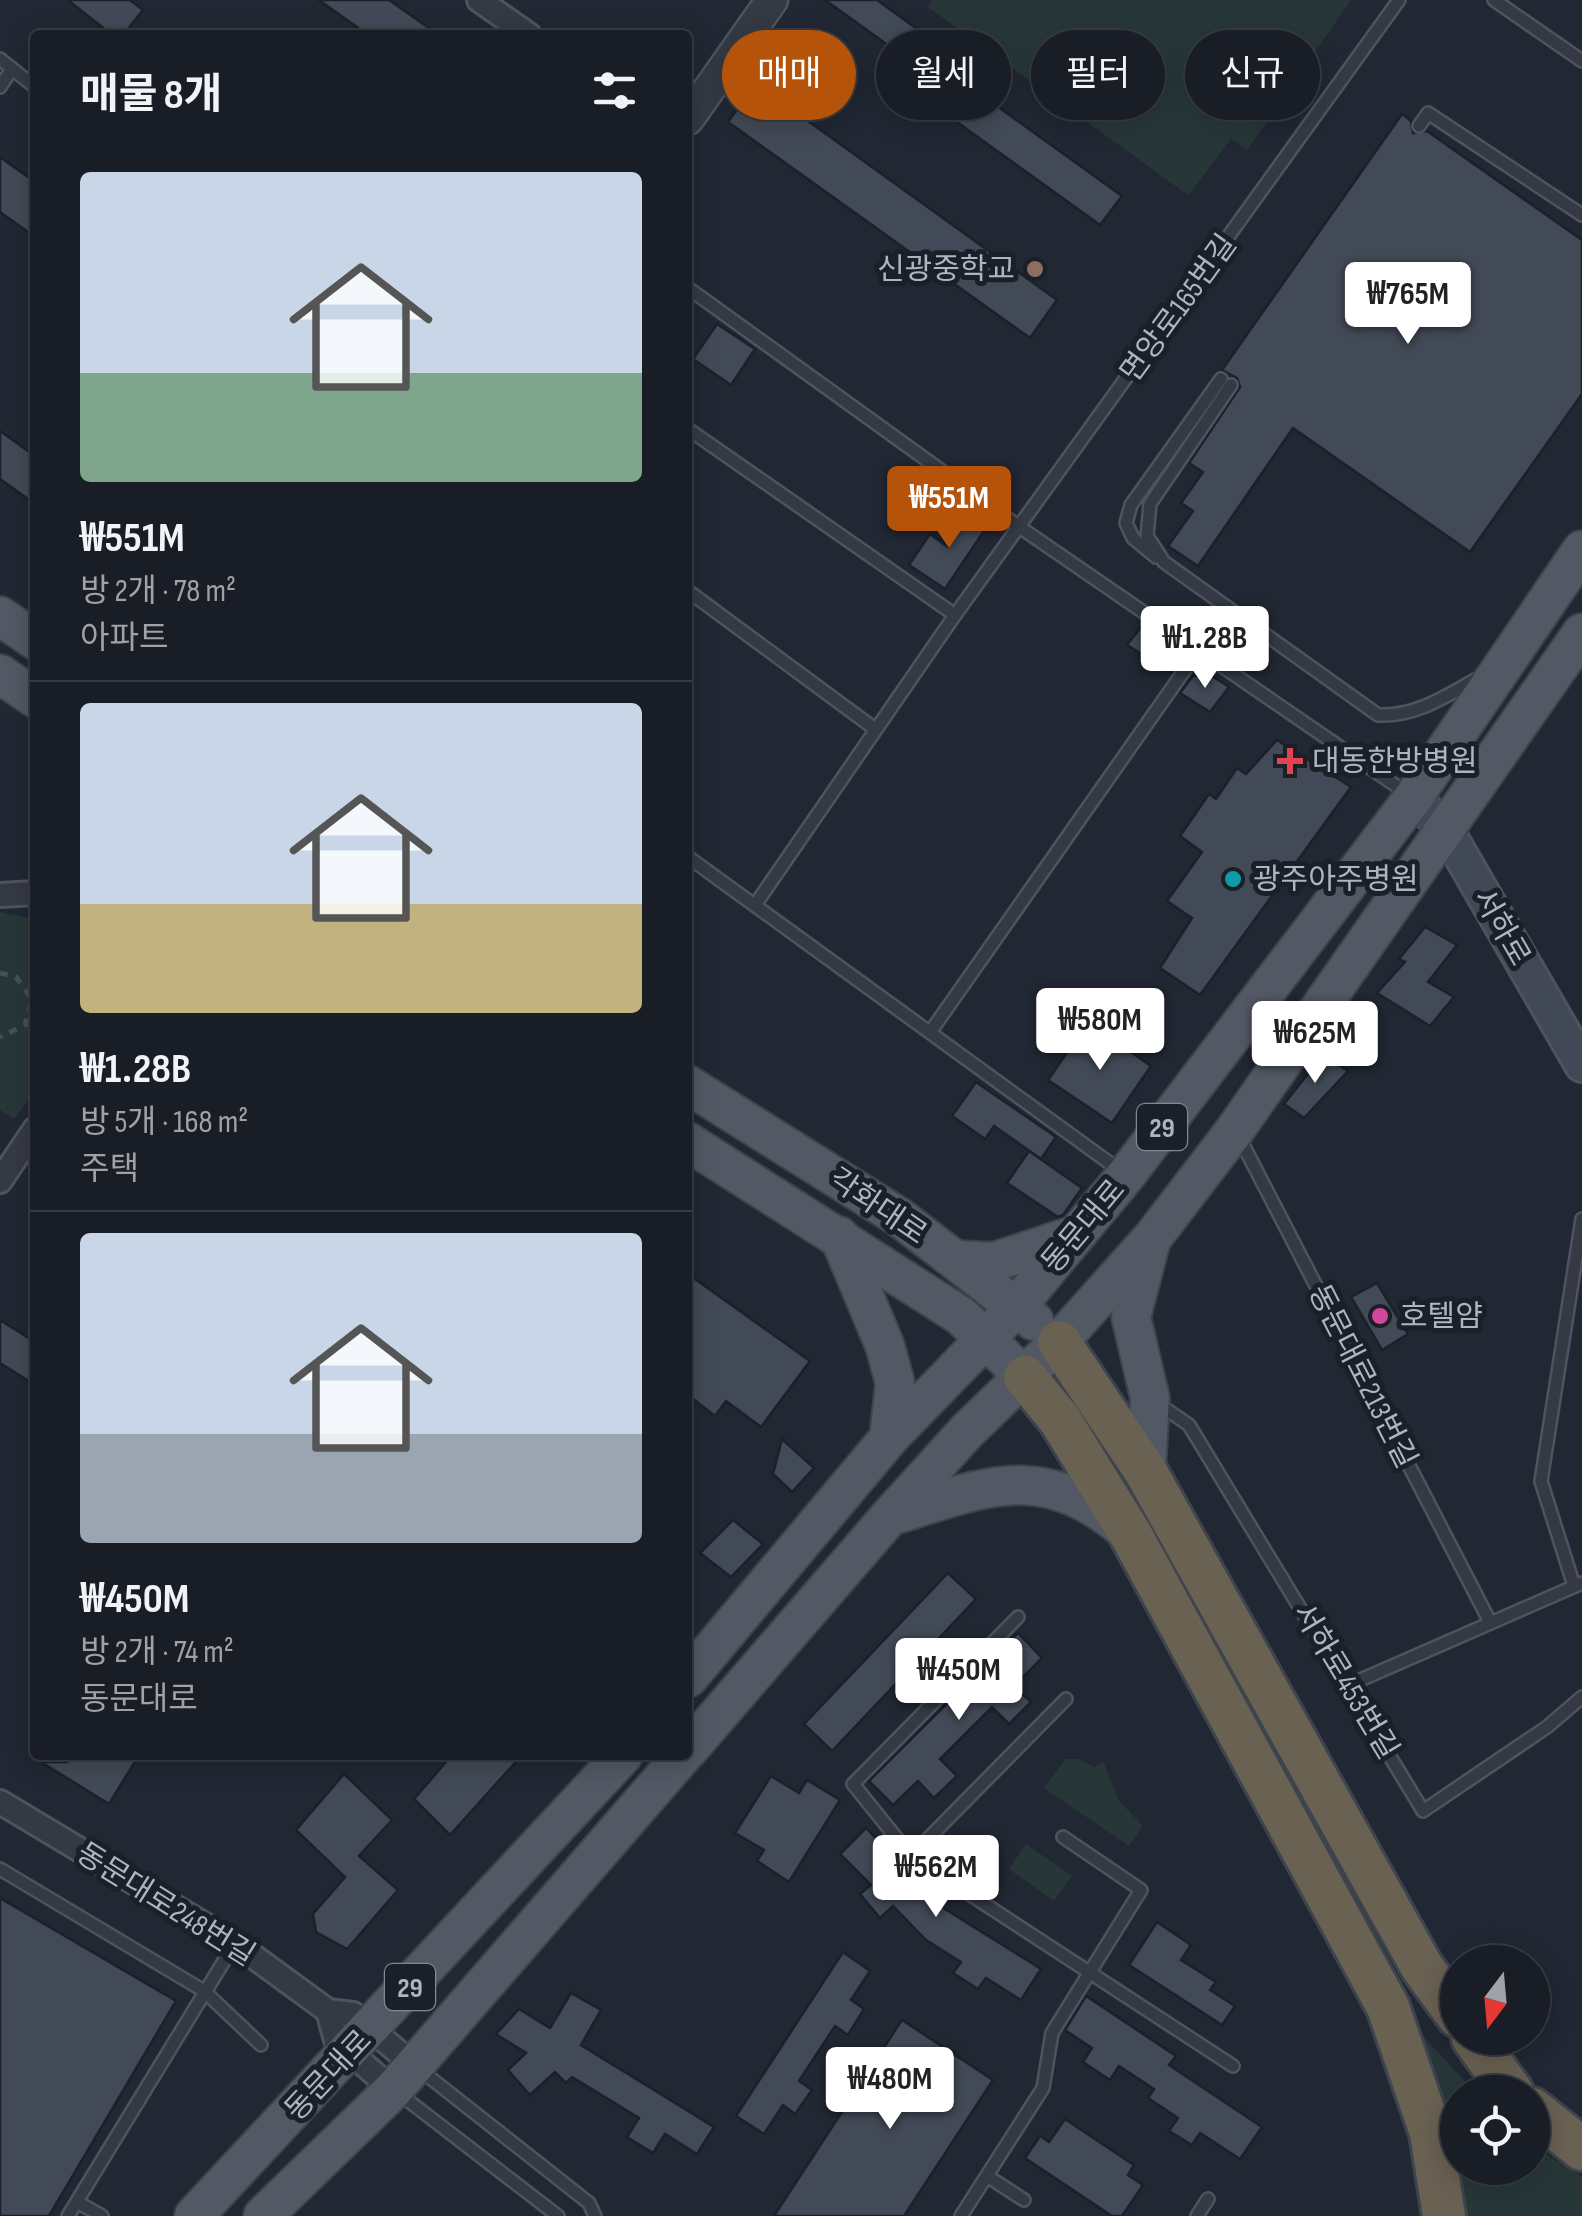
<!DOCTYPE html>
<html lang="ko">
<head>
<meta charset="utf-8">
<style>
	:root { --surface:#191d26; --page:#262a32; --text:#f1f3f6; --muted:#9fa2a7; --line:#373b43; --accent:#b45309 }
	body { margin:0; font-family:"Sofia Sans Condensed","Noto Sans KR",sans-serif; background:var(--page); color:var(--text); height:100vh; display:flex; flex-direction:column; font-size:38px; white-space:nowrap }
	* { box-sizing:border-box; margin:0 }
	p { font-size:32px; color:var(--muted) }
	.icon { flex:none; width:55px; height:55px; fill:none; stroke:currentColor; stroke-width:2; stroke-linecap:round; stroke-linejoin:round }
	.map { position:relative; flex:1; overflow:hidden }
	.panel { position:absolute; left:30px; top:30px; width:662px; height:1730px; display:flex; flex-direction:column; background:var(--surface); border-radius:10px; box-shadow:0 5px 25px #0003,0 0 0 2px var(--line) }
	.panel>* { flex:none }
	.top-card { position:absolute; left:722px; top:30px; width:708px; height:90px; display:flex; gap:20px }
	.needle { width:65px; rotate:196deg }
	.controls { position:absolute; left:1440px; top:1945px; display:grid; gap:20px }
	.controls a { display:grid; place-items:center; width:110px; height:110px; border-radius:50%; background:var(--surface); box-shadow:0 5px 25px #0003,0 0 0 2px var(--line); font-size:50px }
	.price { position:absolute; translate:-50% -85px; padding:0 22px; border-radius:10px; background:#fff; color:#222; font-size:32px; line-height:65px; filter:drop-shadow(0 2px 5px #0008) }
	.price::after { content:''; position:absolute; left:50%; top:60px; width:30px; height:22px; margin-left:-15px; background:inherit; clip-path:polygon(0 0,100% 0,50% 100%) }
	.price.current { background:var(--accent); color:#fff }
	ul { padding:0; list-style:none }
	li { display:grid; align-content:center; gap:20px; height:530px; padding:0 50px }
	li+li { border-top:2px solid var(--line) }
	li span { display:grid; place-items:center; height:310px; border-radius:10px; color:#555 }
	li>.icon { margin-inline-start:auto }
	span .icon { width:180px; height:180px; fill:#fffc; stroke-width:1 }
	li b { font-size:42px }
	h2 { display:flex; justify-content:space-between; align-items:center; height:120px; padding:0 50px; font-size:42px }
	.pill { padding:0 35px; border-radius:45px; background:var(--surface); box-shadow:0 5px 25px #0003,0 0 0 2px var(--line); font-size:35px; line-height:90px }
	.pill.current { background:var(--accent); color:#fff }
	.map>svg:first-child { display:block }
	.green { fill:#273738 }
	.building { fill:#424a57; stroke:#1b212a; stroke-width:2.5 }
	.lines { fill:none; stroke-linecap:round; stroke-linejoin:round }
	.service-casing { stroke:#4e545f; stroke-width:16 }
	.minor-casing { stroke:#4e545f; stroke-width:28 }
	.tertiary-casing { stroke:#4e545f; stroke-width:35 }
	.secondary-casing { stroke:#4e545f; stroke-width:38 }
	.primary-casing { stroke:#3d434d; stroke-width:42 }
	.motorway-casing { stroke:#3e444e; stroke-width:48 }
	.path { stroke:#445256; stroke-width:5; stroke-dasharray:8 8; stroke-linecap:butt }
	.service { stroke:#343944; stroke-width:11 }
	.minor { stroke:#343944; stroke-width:22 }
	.tertiary { stroke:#343944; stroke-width:30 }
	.secondary { stroke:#424956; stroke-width:32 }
	.primary { stroke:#525864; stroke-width:38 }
	.motorway { stroke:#696152; stroke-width:42 }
	.education-dot { fill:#8d6e63; stroke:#1a1f28; stroke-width:4 }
	.health-dot { fill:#e0444e; stroke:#1a1f28; stroke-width:4 }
	.culture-dot { fill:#0f9aa8; stroke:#1a1f28; stroke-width:4 }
	.hotel-dot { fill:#d1479c; stroke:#1a1f28; stroke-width:4 }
	.labels { text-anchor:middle; stroke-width:10; stroke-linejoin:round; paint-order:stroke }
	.shield { fill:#1a1f28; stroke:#828793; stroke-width:2.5 }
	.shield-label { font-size:28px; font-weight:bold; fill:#aeb4c1 }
	.poi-label { font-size:30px; fill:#aeb4c1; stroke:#1a1f28; text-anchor:start }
	.street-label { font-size:30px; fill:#aeb4c1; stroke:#1a1f28 }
</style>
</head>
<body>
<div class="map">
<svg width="1582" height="2216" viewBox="0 0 1582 2216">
	<rect width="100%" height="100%" fill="#212733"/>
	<g class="green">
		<polygon points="933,0 1351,0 1247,150 1231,139 1188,195 928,7"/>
		<polygon points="0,912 35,919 35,1091 14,1119 0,1110"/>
		<polygon points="1065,1759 1078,1759 1095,1767 1103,1761 1119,1801 1143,1826 1129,1846 1044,1788"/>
		<polygon points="1026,1844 1072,1876 1054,1901 1009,1869"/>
		<polygon points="1410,2022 1475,2092 1458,2092 1458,2168 1532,2168 1533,2146 1582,2177 1582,2216 1455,2216"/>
	</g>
	<g class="building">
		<polygon points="68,0 130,0 143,10 123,35 112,35"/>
		<polygon points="319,0 389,0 439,35 368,35"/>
		<polygon points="825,0 877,0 985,78 976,91 1122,196 1100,225 950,117 963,99"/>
		<polygon points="775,56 821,89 801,116 1057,300 1030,338 728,122"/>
		<polygon points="1402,114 1411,121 1413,133 1427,131 1582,240 1582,394 1470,552 1293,428 1198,566 1168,546 1193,511 1181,503 1203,472 1189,463 1240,387 1237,378 1222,370"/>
		<polygon points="0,157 35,182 35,237 0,212"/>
		<polygon points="717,324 755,349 731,385 693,359"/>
		<polygon points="0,431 35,456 35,504 0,479"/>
		<polygon points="976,507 984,513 986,528 945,589 909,565 930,534 948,547"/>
		<polygon points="1143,625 1166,640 1174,668 1171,673 1127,645"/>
		<polygon points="1209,674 1229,687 1210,712 1180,693 1193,676"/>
		<polygon points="1277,740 1351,787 1200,995 1160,968 1192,918 1167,901 1202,852 1180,836 1209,794 1216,799 1237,768 1246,774"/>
		<polygon points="1425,927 1457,945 1428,982 1454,997 1430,1026 1377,993 1405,962 1399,959"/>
		<polygon points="1088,1022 1151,1066 1112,1123 1048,1080"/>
		<polygon points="1323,1055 1348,1071 1304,1118 1284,1104"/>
		<polygon points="976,1082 1056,1137 1041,1159 994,1126 985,1139 952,1116"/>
		<polygon points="1029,1151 1082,1188 1063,1215 1058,1217 1007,1183"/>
		<polygon points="688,1274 810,1361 761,1427 726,1401 715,1416 688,1395"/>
		<polygon points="1377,1283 1408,1334 1382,1350 1351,1297"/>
		<polygon points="0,1320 35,1342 35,1385 0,1363"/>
		<polygon points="782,1439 814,1468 792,1492 773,1474"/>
		<polygon points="733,1520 763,1544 731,1577 700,1553"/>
		<polygon points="948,1573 976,1599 832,1751 804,1724"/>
		<polygon points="1018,1633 1042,1658 1014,1686 1031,1702 1009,1724 992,1707 940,1759 957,1776 934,1798 918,1781 893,1805 869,1781"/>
		<polygon points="54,1755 139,1755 109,1804 41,1762 65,1762"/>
		<polygon points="452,1755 522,1755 450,1835 414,1799"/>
		<polygon points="344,1774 392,1820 359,1856 398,1890 347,1949 316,1932 313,1914 345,1877 296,1830"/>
		<polygon points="771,1776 799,1793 807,1780 840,1800 789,1882 757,1861 764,1850 735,1833"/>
		<polygon points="866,1828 945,1909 1041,1969 1021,2000 986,1978 978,1989 953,1973 961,1962 926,1940 893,1906 880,1918 860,1894 871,1885 840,1854"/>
		<polygon points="0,1898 176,2001 49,2216 0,2216"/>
		<polygon points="1157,1922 1191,1945 1181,1960 1216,1982 1210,1990 1235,2006 1222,2025 1129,1965"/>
		<polygon points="843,1952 870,1971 851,2000 864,2009 848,2035 835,2026 799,2081 812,2090 795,2114 783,2105 764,2134 736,2116"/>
		<polygon points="571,1993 601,2010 581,2045 714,2127 697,2154 665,2134 653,2153 627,2137 639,2118 572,2077 566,2083 555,2072 530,2095 508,2070 526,2053 496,2034 519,2009 550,2028"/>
		<polygon points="1086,1996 1176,2056 1169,2065 1262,2127 1240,2159 1200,2133 1192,2145 1169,2131 1178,2118 1148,2098 1154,2089 1119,2066 1110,2080 1083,2062 1092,2048 1065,2030"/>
		<polygon points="902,2020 993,2080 904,2216 774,2216"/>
		<polygon points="1065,2119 1134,2165 1128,2175 1143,2185 1122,2216 1112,2216 1025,2158 1040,2136 1049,2142"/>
	</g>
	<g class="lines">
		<defs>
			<g id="service">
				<polyline points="1494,0 1582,61"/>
				<polyline points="0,59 35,87"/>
				<polyline points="0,87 12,69"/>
				<polyline points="1419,126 1428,113 1582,215"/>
				<polyline points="688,288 1021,528 1408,794"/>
				<path d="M1231 385 1150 504 1147 536 1164 562 1378 715C1417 717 1449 694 1482 676"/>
				<polyline points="688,429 955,615"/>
				<polyline points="1156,557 1133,538 1126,523 1131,505 1221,379"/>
				<polyline points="688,591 875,729"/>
				<polyline points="688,857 1122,1172"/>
				<polyline points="755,905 955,615 1399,0"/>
				<polyline points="931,1031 1198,651 1231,611"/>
				<polyline points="1239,1137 1490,1622"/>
				<polyline points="1157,1403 1189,1425 1423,1811 1547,1727 1582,1697"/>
				<polyline points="1574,1586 1541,1481 1582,1219"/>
				<polyline points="1018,1617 853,1784 911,1856 1233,2066"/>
				<polyline points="1349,1685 1582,1583"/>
				<polyline points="911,1856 1066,1699"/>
				<polyline points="0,1869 204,1991 261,2045"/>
				<polyline points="419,2069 589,2203 595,2216"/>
				<polyline points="397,2092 558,2216"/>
				<polyline points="987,2176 1024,2200"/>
				<polyline points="77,2202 102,2216"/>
				<polyline points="68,2216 235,1943"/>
				<polyline points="961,2216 1043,2088 1052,2033 1141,1890 1063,1837"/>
				<polyline points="1197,2216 1208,2199"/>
			</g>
			<g id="minor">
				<polyline points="479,0 529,35"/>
				<polyline points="0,895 35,893"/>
				<polyline points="0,1181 35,1129"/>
				<polyline points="0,1802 235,1943 328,2011 353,2014 415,2066"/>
				<polyline points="328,2011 336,2040 393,2090"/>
			</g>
			<polyline id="tertiary" points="688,119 772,0"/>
			<polyline id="secondary" points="1413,798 1445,828 1582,1065"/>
			<g id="primary">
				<polyline points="0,616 35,640"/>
				<polyline points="0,674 35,698"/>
				<polyline points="688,1085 899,1217 1034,1321"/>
				<polyline points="688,1142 961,1316 1025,1377"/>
				<polyline points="839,1236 885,1346 895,1383 889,1438"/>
				<polyline points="957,1260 994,1262 1075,1235"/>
				<polyline points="1146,1472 1150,1398 1131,1317 1150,1244"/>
				<path d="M891 1516C985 1487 1040 1459 1124 1529"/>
				<polyline points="688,1678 889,1438 1017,1306 1126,1175 1413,798 1582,550"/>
				<polyline points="688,1750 889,1517 966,1432 1059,1342 1153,1237 1235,1130 1582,633"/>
				<polyline points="194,2216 623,1755"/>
				<polyline points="263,2216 393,2090 683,1755"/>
			</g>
			<g id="motorway">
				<polyline points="1059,1342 1146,1472 1422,1967 1458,2016"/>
				<polyline points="1025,1377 1060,1420 1131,1535 1388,2007 1431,2133 1444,2216"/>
				<polyline points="1473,2038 1512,2092"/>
				<polyline points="1532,2109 1582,2149"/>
			</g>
		</defs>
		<use href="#service" class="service-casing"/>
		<use href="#minor" class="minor-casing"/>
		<use href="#tertiary" class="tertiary-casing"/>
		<use href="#secondary" class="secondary-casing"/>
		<use href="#primary" class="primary-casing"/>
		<use href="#motorway" class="motorway-casing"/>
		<g class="path">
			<polyline points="0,973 16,977 32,999 25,1025 0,1037"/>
			<polyline points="26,1023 35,1029"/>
		</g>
		<use href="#service" class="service"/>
		<use href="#minor" class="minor"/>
		<use href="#tertiary" class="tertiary"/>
		<use href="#secondary" class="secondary"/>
		<use href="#primary" class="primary"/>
		<use href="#motorway" class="motorway"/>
	</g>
	<circle class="education-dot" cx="1035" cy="269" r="10"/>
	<path class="health-dot" d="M1285 746h10v10h10v10h-10v10h-10v-10h-10v-10h10z"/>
	<circle class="culture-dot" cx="1233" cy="879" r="10"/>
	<circle class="hotel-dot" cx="1380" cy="1316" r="10"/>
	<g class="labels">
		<g class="shield">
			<rect x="1137" y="1104" width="50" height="46" rx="8"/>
			<rect x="385" y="1964" width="50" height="46" rx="8"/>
		</g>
		<g class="shield-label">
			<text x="1162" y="1137">29</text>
			<text x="410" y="1997">29</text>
		</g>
		<g class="poi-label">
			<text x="1015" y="279" text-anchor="end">신광중학교</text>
			<text x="1312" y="771">대동한방병원</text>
			<text x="1253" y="889">광주아주병원</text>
			<text x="1400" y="1326">호텔얌</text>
		</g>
		<g class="street-label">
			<text transform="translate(1178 308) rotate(-54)" y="10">면앙로165번길</text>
			<text transform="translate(1502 927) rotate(60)" y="10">서하로</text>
			<text transform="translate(878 1206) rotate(34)" y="10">각화대로</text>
			<text transform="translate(1083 1226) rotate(-50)" y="10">동문대로</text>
			<text transform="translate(1363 1376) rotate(63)" y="10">동문대로213번길</text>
			<text transform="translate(1346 1681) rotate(59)" y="10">서하로453번길</text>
			<text transform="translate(166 1904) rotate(32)" y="10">동문대로248번길</text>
			<text transform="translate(328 2075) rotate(-47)" y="10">동문대로</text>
		</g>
	</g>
</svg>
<div class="controls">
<a><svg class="needle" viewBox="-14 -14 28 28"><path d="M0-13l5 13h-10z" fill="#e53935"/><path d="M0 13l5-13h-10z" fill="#9fa2a7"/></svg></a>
<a><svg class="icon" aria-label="locate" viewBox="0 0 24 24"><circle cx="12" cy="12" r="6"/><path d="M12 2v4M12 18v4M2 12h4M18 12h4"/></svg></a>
</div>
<b class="price" style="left:1408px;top:347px">₩765M</b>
<b class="price current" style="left:949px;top:551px">₩551M</b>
<b class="price" style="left:1205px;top:691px">₩1.28B</b>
<b class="price" style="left:1100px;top:1073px">₩580M</b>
<b class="price" style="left:1315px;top:1086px">₩625M</b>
<b class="price" style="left:959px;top:1723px">₩450M</b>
<b class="price" style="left:936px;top:1920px">₩562M</b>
<b class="price" style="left:890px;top:2132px">₩480M</b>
<div class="top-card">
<a class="pill current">매매</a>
<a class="pill">월세</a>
<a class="pill">필터</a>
<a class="pill">신규</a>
</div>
<section class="panel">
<h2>매물 8개<svg class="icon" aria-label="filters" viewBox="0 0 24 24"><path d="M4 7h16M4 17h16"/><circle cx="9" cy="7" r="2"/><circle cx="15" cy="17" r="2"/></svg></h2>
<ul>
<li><span style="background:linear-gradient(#c9d6e8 65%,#7fa58c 0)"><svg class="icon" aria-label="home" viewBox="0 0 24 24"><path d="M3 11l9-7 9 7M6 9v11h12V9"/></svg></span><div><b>₩551M</b><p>방 2개 · 78 m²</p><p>아파트</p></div></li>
<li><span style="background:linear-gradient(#c9d6e8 65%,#c2b280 0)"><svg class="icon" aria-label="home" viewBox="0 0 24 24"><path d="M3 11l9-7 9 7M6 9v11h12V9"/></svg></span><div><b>₩1.28B</b><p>방 5개 · 168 m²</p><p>주택</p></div></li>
<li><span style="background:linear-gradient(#c9d6e8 65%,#9aa5b1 0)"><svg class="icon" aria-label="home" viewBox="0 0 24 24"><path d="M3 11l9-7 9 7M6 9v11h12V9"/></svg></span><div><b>₩450M</b><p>방 2개 · 74 m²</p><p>동문대로</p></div></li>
</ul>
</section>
</div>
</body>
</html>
